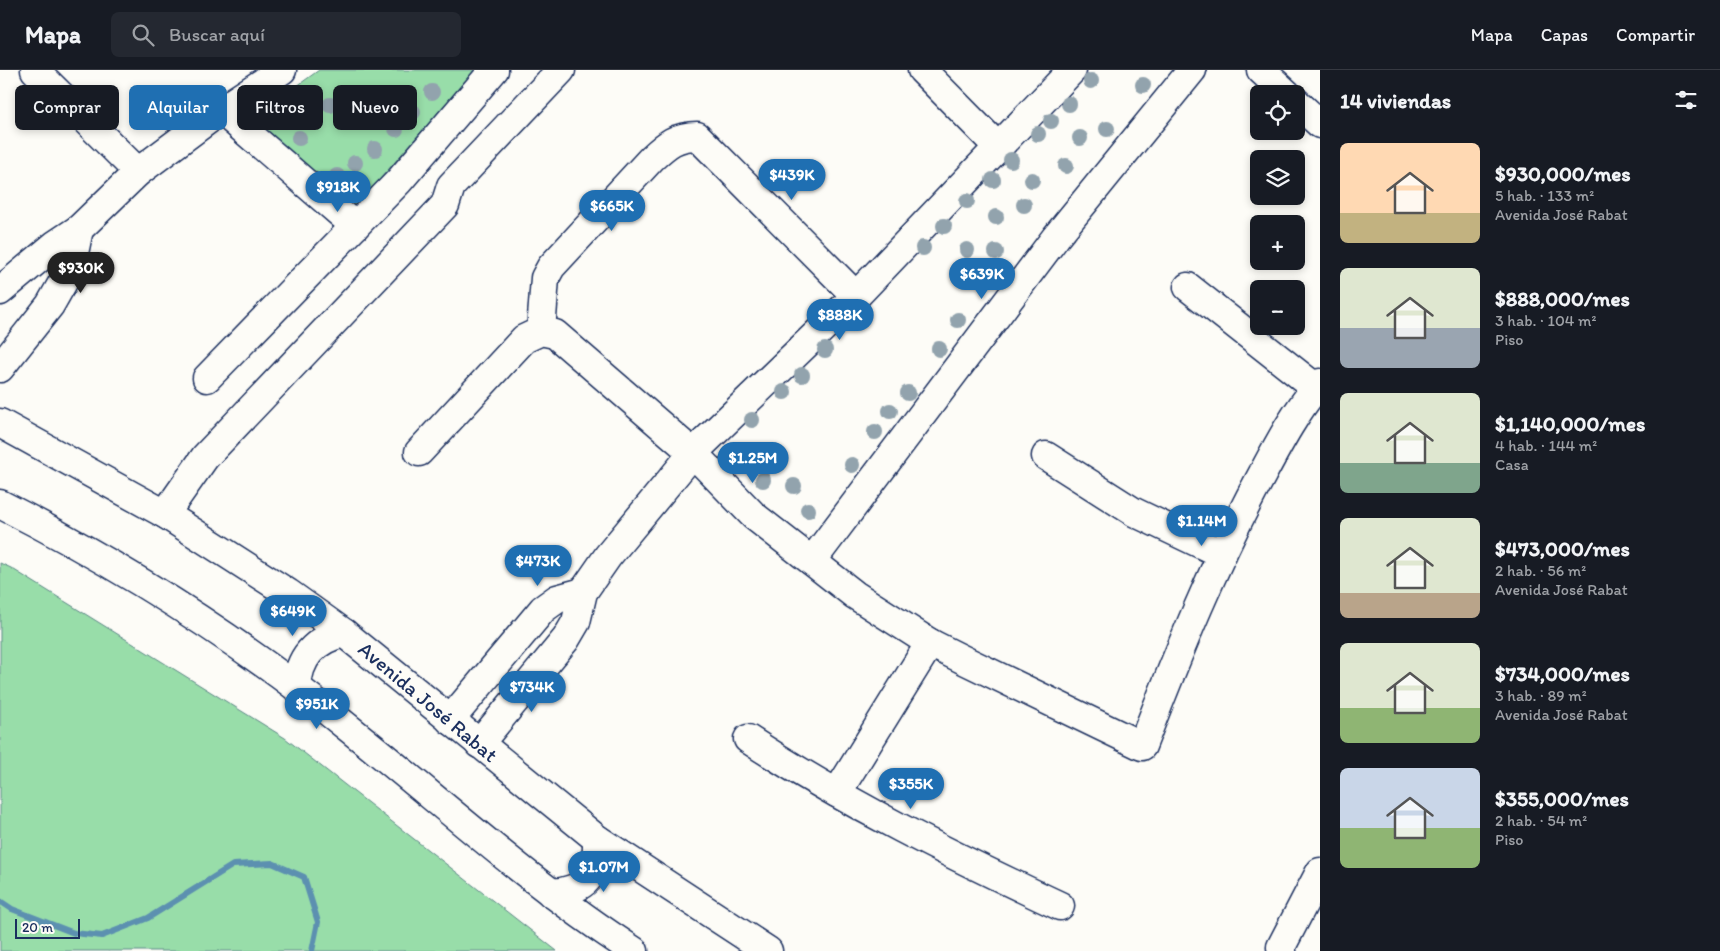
<!DOCTYPE html>
<html lang="es">
<head>
<meta charset="utf-8">
<style>
	:root { --surface:#171b24; --page:#242831; --text:#f1f3f6; --muted:#9ea1a6; --line:#363941; --accent:#1f6fb2 }
	body { margin:0; font-family:Itim,sans-serif; background:var(--page); color:var(--text); height:100vh; display:flex; flex-direction:column; font-size:19px; white-space:nowrap }
	* { box-sizing:border-box; margin:0 }
	p { font-size:16px; color:var(--muted) }
	.icon { flex:none; width:28px; height:28px; fill:none; stroke:currentColor; stroke-width:2; stroke-linecap:round; stroke-linejoin:round }
	.map { position:relative; flex:1; overflow:hidden }
	.details { display:flex; flex-direction:column; background:var(--surface); width:400px }
	.details>* { flex:none }
	.top-card { position:absolute; left:15px; top:15px; width:475px; height:45px; display:flex; gap:10px }
	.tools { position:absolute; left:1250px; top:15px; display:grid; gap:10px }
	.tools a { display:grid; place-items:center; width:55px; height:55px; border-radius:8px; background:var(--surface); box-shadow:0 2px 8px #0003; font-size:25px }
	.scale { position:absolute; left:15px; bottom:12px; width:65px; box-sizing:border-box; padding-left:5px; border:2px solid #1b2f5e; border-top:0; font-size:14px; line-height:18px; white-space:nowrap; color:#1b2f5e; -webkit-text-stroke:4px #fdfcf7; paint-order:stroke }
	.price { position:absolute; translate:-50% -42px; padding:0 11px; border-radius:18px; background:var(--accent); color:#fff; font-size:16px; line-height:32px; filter:drop-shadow(0 1px 2px #0008) }
	.price::after { content:''; position:absolute; left:50%; top:30px; width:15px; height:11px; margin-left:-8px; background:inherit; clip-path:polygon(0 0,100% 0,50% 100%) }
	.price.active { background:#222; color:#fff }
	ul { padding:0; list-style:none }
	li { display:flex; align-items:center; gap:15px; height:125px; padding:0 20px }
	li span { display:grid; place-items:center; flex:none; width:140px; height:100px; border-radius:8px; color:#555 }
	li>.icon { margin-inline-start:auto }
	span .icon { width:60px; height:60px; fill:#fffc; stroke-width:1 }
	li b { font-size:21px }
	h2 { display:flex; justify-content:space-between; align-items:center; height:60px; padding:0 20px; font-size:21px }
	.chip { padding:0 18px; border-radius:8px; background:var(--surface); box-shadow:0 2px 8px #0003; font-size:18px; line-height:45px }
	.chip.active { background:var(--accent); color:#fff }
	header { display:flex; align-items:center; gap:30px; box-sizing:border-box; height:70px; padding:0 25px; background:var(--surface); border-bottom:1px solid var(--line) }
	header strong { font-size:24px }
	nav { display:flex; gap:28px; margin-inline-start:auto; font-size:18px }
	.search { width:350px; height:45px; background:var(--page); display:flex; align-items:center; gap:12px; box-sizing:border-box; padding:0 18px; border-radius:8px; color:var(--muted); font-size:19px }
	main { display:flex; flex:1; min-height:0 }
	.map>svg:first-child { display:block }
	.green { fill:#98dda9; stroke:#5a8684 }
	.lines { fill:none; stroke-linecap:round; stroke-linejoin:round }
	.stream { stroke:#5b90b0; stroke-width:6 }
	.minor-casing { stroke:#1b2f5e; stroke-width:31 }
	.minor { stroke:#fdfcf7; stroke-width:28 }
	.tree { fill:#92a3ad }
	.labels { text-anchor:middle; stroke-width:5; stroke-linejoin:round; paint-order:stroke }
	.street-label { font-size:21px; fill:#1b2f5e; stroke:#fdfcf7 }
</style>
</head>
<body>
<header>
<strong>Mapa</strong>
<div class="search"><svg class="icon" aria-label="search" viewBox="0 0 24 24"><circle cx="10" cy="10" r="6"/><path d="M15 15l6 6"/></svg>Buscar aquí</div>
<nav><a>Mapa</a><a>Capas</a><a>Compartir</a></nav>
</header>
<main>
<div class="map">
<svg width="1320" height="881" viewBox="0 0 1320 881">
	<rect width="100%" height="100%" fill="#fdfcf7"/>
	<filter id="ink" filterUnits="userSpaceOnUse"><feTurbulence type="fractalNoise" baseFrequency=".02" numOctaves="2"/><feDisplacementMap in="SourceGraphic" scale="10" xChannelSelector="R" yChannelSelector="G"/><feConvolveMatrix kernelMatrix="1 2 1 2 8 2 1 2 1" color-interpolation-filters="sRGB"/></filter>
	<g filter="url(#ink)">
		<g class="green">
			<polygon points="319,0 475,0 354,139 253,48"/>
			<polygon points="0,493 11,498 285,668 557,881 0,881"/>
		</g>
		<g class="lines">
			<polyline class="stream" points="0,831 12,839 74,863 102,866 148,848 233,795 272,793 304,807 318,852 312,881"/>
			<defs>
				<g id="minor">
					<polyline points="35,0 138,102"/>
					<polyline points="922,0 999,78"/>
					<polyline points="1261,0 1287,24"/>
					<polyline points="1296,32 1320,54"/>
					<polyline points="221,40 355,156"/>
					<polyline points="1188,217 1316,318"/>
					<polyline points="0,221 55,175 79,159 138,102 221,40 282,0"/>
					<path d="M541 261 545 208 551 197 652 88C667 74 676 66 697 66L856 226"/>
					<polyline points="0,298 50,235 71,198 79,159"/>
					<polyline points="207,308 399,111 494,0"/>
					<polyline points="0,353 165,444 288,523 344,563 597,769 768,881"/>
					<path d="M419 382 524 269 541 261 555 264 693 383 754 446 855 525 930 573 964 590 1142 676C1178 583 1215 491 1263 403 1279 373 1297 339 1320 313"/>
					<polyline points="1046,386 1134,442 1222,484"/>
					<path d="M0 434C124 497 243 572 351 660 445 735 533 816 634 881"/>
					<polyline points="165,444 205,387 445,135 451,116 561,0"/>
					<polyline points="812,491 1056,167 1192,0"/>
					<path d="M297 618C298 588 315 569 344 563"/>
					<polyline points="450,650 543,539 557,529 583,522"/>
					<path d="M748 669C847 734 953 786 1060 836"/>
					<polyline points="479,674 566,569 576,552 583,522 608,486 693,383 856,226 1072,0"/>
					<polyline points="837,723 930,573"/>
					<path d="M551 823C587 821 598 804 597 769"/>
					<polyline points="1282,881 1281,877 1320,802"/>
				</g>
			</defs>
			<use href="#minor" class="minor-casing"/>
			<use href="#minor" class="minor"/>
		</g>
		<g class="tree">
			<circle cx="1091" cy="11" r="8"/>
			<circle cx="1143" cy="15" r="8"/>
			<circle cx="432" cy="22" r="8"/>
			<circle cx="353" cy="24" r="8"/>
			<circle cx="1069" cy="34" r="8"/>
			<circle cx="330" cy="35" r="8"/>
			<circle cx="413" cy="42" r="8"/>
			<circle cx="312" cy="47" r="8"/>
			<circle cx="1051" cy="51" r="8"/>
			<circle cx="396" cy="59" r="8"/>
			<circle cx="1107" cy="59" r="8"/>
			<circle cx="1038" cy="64" r="8"/>
			<circle cx="299" cy="68" r="8"/>
			<circle cx="1080" cy="68" r="8"/>
			<circle cx="375" cy="79" r="8"/>
			<circle cx="1011" cy="90" r="8"/>
			<circle cx="355" cy="93" r="8"/>
			<circle cx="1066" cy="96" r="8"/>
			<circle cx="337" cy="106" r="8"/>
			<circle cx="993" cy="110" r="8"/>
			<circle cx="1032" cy="110" r="8"/>
			<circle cx="967" cy="131" r="8"/>
			<circle cx="1024" cy="135" r="8"/>
			<circle cx="996" cy="147" r="8"/>
			<circle cx="944" cy="156" r="8"/>
			<circle cx="923" cy="178" r="8"/>
			<circle cx="967" cy="180" r="8"/>
			<circle cx="996" cy="182" r="8"/>
			<circle cx="968" cy="203" r="8"/>
			<circle cx="958" cy="250" r="8"/>
			<circle cx="939" cy="279" r="8"/>
			<circle cx="825" cy="280" r="8"/>
			<circle cx="802" cy="305" r="8"/>
			<circle cx="784" cy="322" r="8"/>
			<circle cx="908" cy="323" r="8"/>
			<circle cx="890" cy="341" r="8"/>
			<circle cx="752" cy="350" r="8"/>
			<circle cx="875" cy="362" r="8"/>
			<circle cx="852" cy="395" r="8"/>
			<circle cx="763" cy="410" r="8"/>
			<circle cx="794" cy="416" r="8"/>
			<circle cx="808" cy="440" r="8"/>
		</g>
	</g>
	<g class="labels">
		<g class="street-label">
			<text transform="translate(428 632) rotate(40)" y="7">Avenida José Rabat</text>
		</g>
	</g>
</svg>
<div class="tools">
<a><svg class="icon" aria-label="locate" viewBox="0 0 24 24"><circle cx="12" cy="12" r="6"/><path d="M12 2v4M12 18v4M2 12h4M18 12h4"/></svg></a>
<a><svg class="icon" aria-label="layers" viewBox="0 0 24 24"><path d="M12 4l9 5-9 5-9-5zM3 14l9 5 9-5"/></svg></a>
<a>+</a>
<a>−</a>
</div>
<div class="scale">20 m</div>
<b class="price" style="left:792px;top:131px">$439K</b>
<b class="price" style="left:338px;top:143px">$918K</b>
<b class="price" style="left:612px;top:162px">$665K</b>
<b class="price active" style="left:81px;top:224px">$930K</b>
<b class="price" style="left:982px;top:230px">$639K</b>
<b class="price" style="left:840px;top:271px">$888K</b>
<b class="price" style="left:753px;top:414px">$1.25M</b>
<b class="price" style="left:1202px;top:477px">$1.14M</b>
<b class="price" style="left:538px;top:517px">$473K</b>
<b class="price" style="left:293px;top:567px">$649K</b>
<b class="price" style="left:532px;top:643px">$734K</b>
<b class="price" style="left:317px;top:660px">$951K</b>
<b class="price" style="left:911px;top:740px">$355K</b>
<b class="price" style="left:604px;top:823px">$1.07M</b>
<div class="top-card">
<a class="chip">Comprar</a>
<a class="chip active">Alquilar</a>
<a class="chip">Filtros</a>
<a class="chip">Nuevo</a>
</div>
</div>
<section class="details">
<h2>14 viviendas<svg class="icon" aria-label="filters" viewBox="0 0 24 24"><path d="M4 7h16M4 17h16"/><circle cx="9" cy="7" r="2"/><circle cx="15" cy="17" r="2"/></svg></h2>
<ul>
<li><span style="background:linear-gradient(#ffd9b3 70%,#c2b280 0)"><svg class="icon" aria-label="home" viewBox="0 0 24 24"><path d="M3 11l9-7 9 7M6 9v11h12V9"/></svg></span><div><b>$930,000/mes</b><p>5 hab. · 133 m²</p><p>Avenida José Rabat</p></div></li>
<li><span style="background:linear-gradient(#dfe7d0 60%,#9aa5b1 0)"><svg class="icon" aria-label="home" viewBox="0 0 24 24"><path d="M3 11l9-7 9 7M6 9v11h12V9"/></svg></span><div><b>$888,000/mes</b><p>3 hab. · 104 m²</p><p>Piso</p></div></li>
<li><span style="background:linear-gradient(#dfe7d0 70%,#7fa58c 0)"><svg class="icon" aria-label="home" viewBox="0 0 24 24"><path d="M3 11l9-7 9 7M6 9v11h12V9"/></svg></span><div><b>$1,140,000/mes</b><p>4 hab. · 144 m²</p><p>Casa</p></div></li>
<li><span style="background:linear-gradient(#dfe7d0 75%,#b9a48a 0)"><svg class="icon" aria-label="home" viewBox="0 0 24 24"><path d="M3 11l9-7 9 7M6 9v11h12V9"/></svg></span><div><b>$473,000/mes</b><p>2 hab. · 56 m²</p><p>Avenida José Rabat</p></div></li>
<li><span style="background:linear-gradient(#dfe7d0 65%,#8fb573 0)"><svg class="icon" aria-label="home" viewBox="0 0 24 24"><path d="M3 11l9-7 9 7M6 9v11h12V9"/></svg></span><div><b>$734,000/mes</b><p>3 hab. · 89 m²</p><p>Avenida José Rabat</p></div></li>
<li><span style="background:linear-gradient(#c9d6e8 60%,#8fb573 0)"><svg class="icon" aria-label="home" viewBox="0 0 24 24"><path d="M3 11l9-7 9 7M6 9v11h12V9"/></svg></span><div><b>$355,000/mes</b><p>2 hab. · 54 m²</p><p>Piso</p></div></li>
</ul>
</section>
</main>
</body>
</html>
